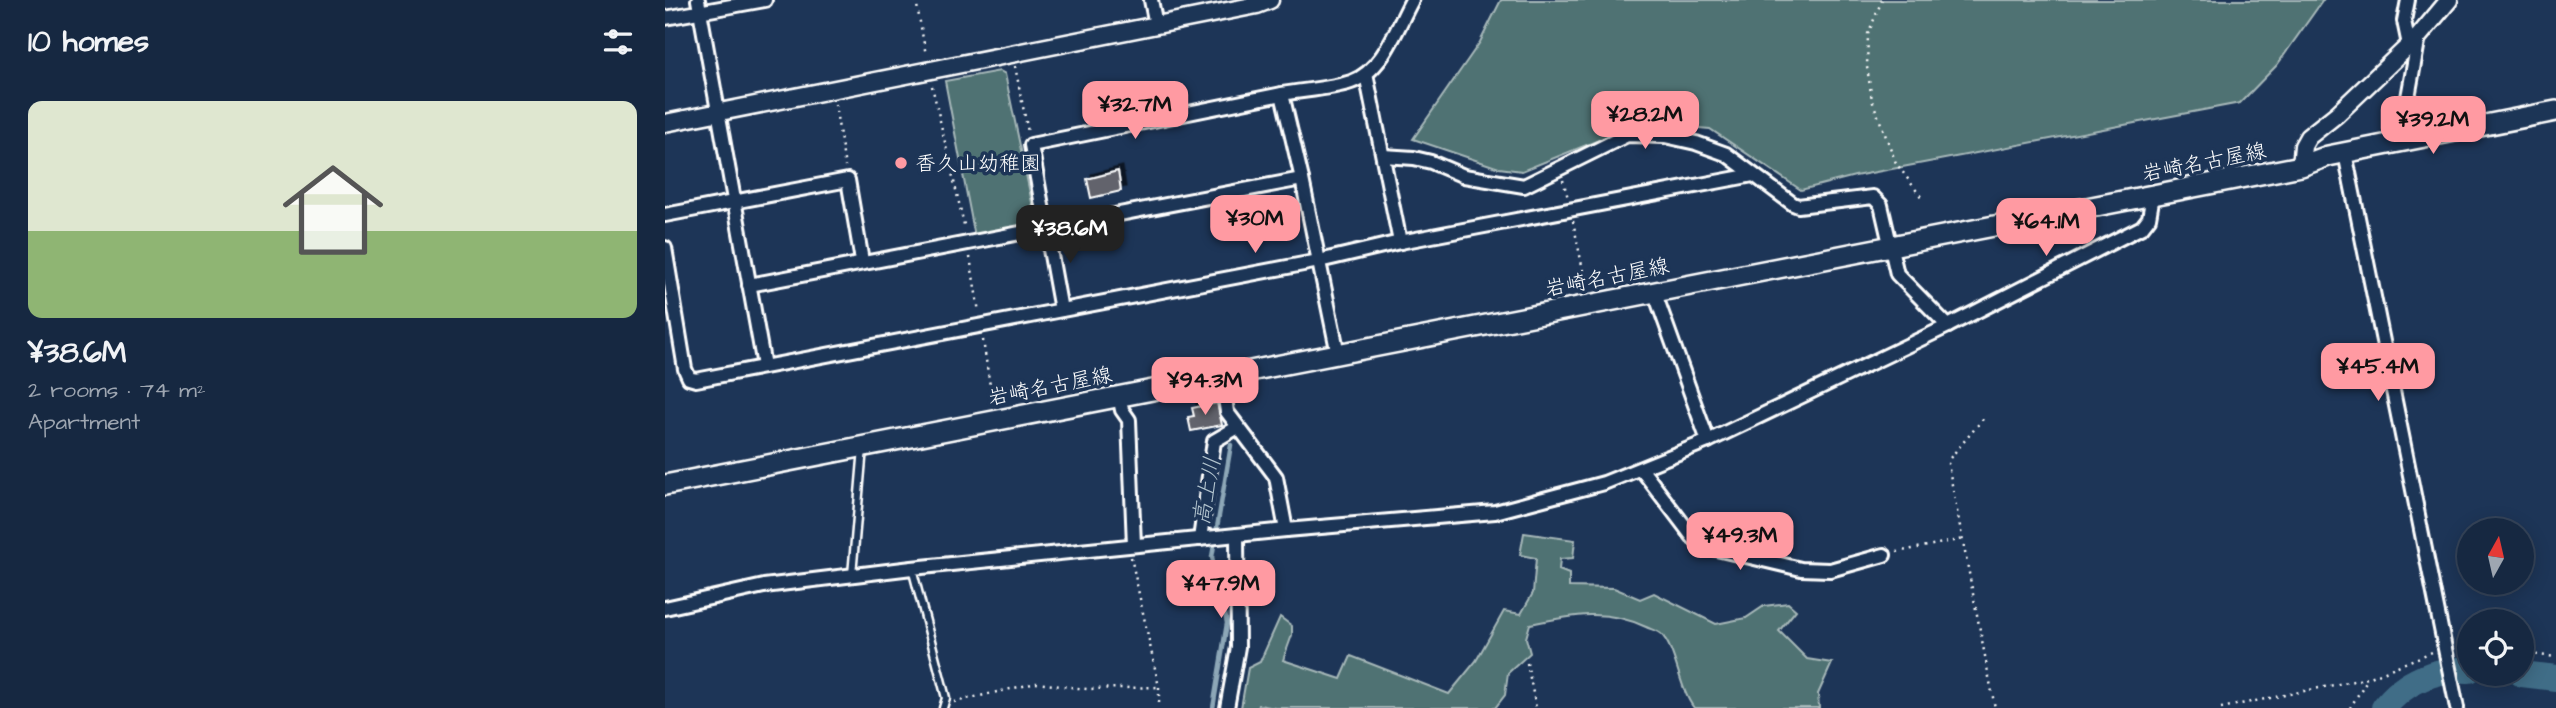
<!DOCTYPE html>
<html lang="en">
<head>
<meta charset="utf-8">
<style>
	:root { --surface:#162841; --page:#23344c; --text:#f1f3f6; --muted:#9ea6b1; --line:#35445a; --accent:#ff9aa2 }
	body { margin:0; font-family:"Architects Daughter","Klee One",sans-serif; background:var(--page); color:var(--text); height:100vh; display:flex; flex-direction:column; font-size:26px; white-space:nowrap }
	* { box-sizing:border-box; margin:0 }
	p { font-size:23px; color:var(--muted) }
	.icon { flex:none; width:38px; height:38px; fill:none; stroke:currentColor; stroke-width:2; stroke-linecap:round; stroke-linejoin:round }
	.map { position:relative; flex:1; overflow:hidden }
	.sheet { display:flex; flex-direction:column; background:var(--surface); width:665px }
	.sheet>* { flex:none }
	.needle { width:46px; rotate:8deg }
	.tools { position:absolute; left:1792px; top:518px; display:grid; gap:14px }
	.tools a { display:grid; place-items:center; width:77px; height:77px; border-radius:50%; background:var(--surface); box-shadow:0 4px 18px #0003,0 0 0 2px var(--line); font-size:35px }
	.price { position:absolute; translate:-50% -60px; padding:0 16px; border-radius:14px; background:var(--accent); color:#111; font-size:23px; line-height:46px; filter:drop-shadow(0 2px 4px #0008) }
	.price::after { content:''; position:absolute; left:50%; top:42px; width:21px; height:16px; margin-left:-10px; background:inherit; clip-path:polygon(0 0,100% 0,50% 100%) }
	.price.selected { background:#222; color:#fff }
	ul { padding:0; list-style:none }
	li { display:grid; align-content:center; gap:14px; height:371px; padding:0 28px }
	li span { display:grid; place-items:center; height:217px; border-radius:14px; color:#555 }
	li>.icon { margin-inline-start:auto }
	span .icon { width:126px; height:126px; fill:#fffc; stroke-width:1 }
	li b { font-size:30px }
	h2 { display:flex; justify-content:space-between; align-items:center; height:84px; padding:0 28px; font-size:30px }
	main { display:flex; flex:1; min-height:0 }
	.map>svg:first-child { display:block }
	.green { fill:#4f7273; stroke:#a7b8b9; stroke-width:2 }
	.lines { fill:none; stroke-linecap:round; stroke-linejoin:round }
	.stream { stroke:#8da7b7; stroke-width:4.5 }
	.river { stroke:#416d87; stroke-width:26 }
	.building { fill:#62646c; stroke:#fff; stroke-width:2; filter:url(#shadow) }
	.service-casing { stroke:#fff; stroke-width:11 }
	.minor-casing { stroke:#fff; stroke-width:18 }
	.tertiary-casing { stroke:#fff; stroke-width:21 }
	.secondary-casing { stroke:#fff; stroke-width:24 }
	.path { stroke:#fff; stroke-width:2.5; stroke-dasharray:2 5; stroke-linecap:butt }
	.service { stroke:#1d3557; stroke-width:6 }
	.minor { stroke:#1d3557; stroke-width:12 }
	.tertiary { stroke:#1d3557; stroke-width:16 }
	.secondary { stroke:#1d3557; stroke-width:19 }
	.poi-dot { fill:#ff9aa2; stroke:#1d3557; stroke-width:2.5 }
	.labels { text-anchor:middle; stroke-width:7; stroke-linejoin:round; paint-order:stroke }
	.street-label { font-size:21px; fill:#fff; stroke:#1d3557 }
	.poi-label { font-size:21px; fill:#fff; stroke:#1d3557; text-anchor:start }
	.water-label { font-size:23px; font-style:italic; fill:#b3c5cf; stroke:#1d3557 }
</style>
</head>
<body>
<main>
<section class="sheet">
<h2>10 homes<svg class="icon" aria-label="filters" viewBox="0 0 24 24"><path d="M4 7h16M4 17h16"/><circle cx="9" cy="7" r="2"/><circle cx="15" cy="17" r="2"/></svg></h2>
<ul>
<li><span style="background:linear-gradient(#dfe7d0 60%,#8fb573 0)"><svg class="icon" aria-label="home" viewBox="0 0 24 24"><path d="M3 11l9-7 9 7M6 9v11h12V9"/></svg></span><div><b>¥38.6M</b><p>2 rooms · 74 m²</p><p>Apartment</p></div></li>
</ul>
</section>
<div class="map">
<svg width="1891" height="708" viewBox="0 0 1891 708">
	<defs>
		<filter id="shadow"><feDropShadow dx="4.5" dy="-4.5" stdDeviation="0" flood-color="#0009"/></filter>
	</defs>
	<rect width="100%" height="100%" fill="#1d3557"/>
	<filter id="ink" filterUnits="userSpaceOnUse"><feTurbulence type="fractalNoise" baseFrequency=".0143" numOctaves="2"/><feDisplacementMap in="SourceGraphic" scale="14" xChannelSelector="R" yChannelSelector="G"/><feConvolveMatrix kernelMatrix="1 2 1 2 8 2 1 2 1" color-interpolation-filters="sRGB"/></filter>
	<g filter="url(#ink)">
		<g class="green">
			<polygon points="836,0 1658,0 1612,65 1575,103 1190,176 1136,190 1045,129 976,123 857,171 834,168 748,139 815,42"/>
			<polygon points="335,71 340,74 370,217 369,222 310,237 280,81"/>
			<path d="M859 533 910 540 908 558 895 559 894 570 904 574V587L949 588 975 599 989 593 1051 624 1081 618 1099 606 1123 603 1131 610 1114 631 1142 659 1167 663 1153 694 1154 708H1029C1014 689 1011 648 996 634 993 631 985 629 981 627 941 608 908 615 865 624L861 638 865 653 843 673 840 695 830 708H610L594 705 593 708H576L583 668 595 662 615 617 627 626V635L618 660 676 679 686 656 784 694 811 661 839 611 856 614 868 593 871 558 855 555Z"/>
		</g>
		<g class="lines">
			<polyline class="stream" points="548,708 562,623 547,557 566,445"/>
			<g class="river">
				<polyline points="1857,674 1891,678"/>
				<path d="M1719 708C1739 681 1772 668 1804 670"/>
			</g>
		</g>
		<g class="building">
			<polygon points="453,171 456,191 426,198 422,179"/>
			<polygon points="552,403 557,425 526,431 523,417 529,416 527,408"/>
		</g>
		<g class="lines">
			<defs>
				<g id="service">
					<polyline points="247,568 281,698 278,708"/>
					<polyline points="187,575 198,448"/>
				</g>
				<g id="minor">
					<polyline points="33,0 99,366"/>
					<polyline points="486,0 491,25"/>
					<polyline points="1743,0 1739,21 1744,45"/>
					<polyline points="0,18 100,0"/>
					<polyline points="701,74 735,242"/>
					<polyline points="1735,142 1754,36"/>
					<polyline points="1680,153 1792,708"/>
					<polyline points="718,156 749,158 766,162 799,176 859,186 962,135 1000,136 1031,143 1061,154 1128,204 1133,206 1208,197 1216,205 1232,274 1283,326"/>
					<polyline points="0,215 183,180 197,261"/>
					<polyline points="0,248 20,369 24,378 31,380 654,261 735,242 1088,175"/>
					<polyline points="84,285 637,179"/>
					<polyline points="989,291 1043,441"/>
					<polyline points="396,310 366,145 617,94"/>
					<path d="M673 354 637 179 617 94C639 90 665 89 686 82 718 71 732 27 747 0"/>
					<polyline points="557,376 562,412 611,477 621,530"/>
					<polyline points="454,396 457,410 464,420 469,545"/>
					<polyline points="977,470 1028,537 1039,546 1136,569 1165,570 1219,555"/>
					<polyline points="535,539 549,441 573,427"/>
					<polyline points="0,608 99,586 247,568 621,530 830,512 939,483 1043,441 1283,326 1477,227 1484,218 1488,195"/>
					<polyline points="562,708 573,647 572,535"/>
				</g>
				<g id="tertiary">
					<polyline points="0,123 592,5 605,0"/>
					<polyline points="1636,166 1638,146 1643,137 1672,114 1754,36 1784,0"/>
				</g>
				<polyline id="secondary" points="0,485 1488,195 1636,166 1663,156 1891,111"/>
			</defs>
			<use href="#service" class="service-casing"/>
			<use href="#minor" class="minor-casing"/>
			<use href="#tertiary" class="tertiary-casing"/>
			<use href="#secondary" class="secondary-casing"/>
			<g class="path">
				<polyline points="251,0 261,55"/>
				<polyline points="1217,0 1203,34 1202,67 1207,100 1231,163 1257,198"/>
				<polyline points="350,66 363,132"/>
				<polyline points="267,86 300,229"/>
				<polyline points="170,104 180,167"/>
				<polyline points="898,180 903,198"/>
				<polyline points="908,221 922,290"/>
				<polyline points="305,257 314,312"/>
				<polyline points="318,340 328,406"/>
				<polyline points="1318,419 1285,458 1283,464 1330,708"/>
				<polyline points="1232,552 1298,539"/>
				<polyline points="466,557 494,687 494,708"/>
				<polyline points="1794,646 1804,647"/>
				<polyline points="1857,653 1891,657"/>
				<polyline points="862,663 871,708"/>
				<polyline points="289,702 371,683 422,689 494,687"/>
				<polyline points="1556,708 1703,678 1767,652"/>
				<polyline points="1685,708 1703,678"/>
			</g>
			<use href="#service" class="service"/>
			<use href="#minor" class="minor"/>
			<use href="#tertiary" class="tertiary"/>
			<use href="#secondary" class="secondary"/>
		</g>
	</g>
	<circle class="poi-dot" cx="236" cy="163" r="7"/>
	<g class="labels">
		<g class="street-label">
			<text transform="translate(1539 162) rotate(-11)" y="7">岩崎名古屋線</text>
			<text transform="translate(942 277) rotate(-11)" y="7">岩崎名古屋線</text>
			<text transform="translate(385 386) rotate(-11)" y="7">岩崎名古屋線</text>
		</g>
		<g class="poi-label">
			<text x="250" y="170">香久山幼稚園</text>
		</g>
		<g class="water-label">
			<text transform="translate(541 491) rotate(-80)" y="8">高上川</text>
		</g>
	</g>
</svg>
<div class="tools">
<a><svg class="needle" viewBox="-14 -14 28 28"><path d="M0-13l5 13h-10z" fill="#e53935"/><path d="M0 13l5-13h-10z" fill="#9ea6b1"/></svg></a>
<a><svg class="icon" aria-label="locate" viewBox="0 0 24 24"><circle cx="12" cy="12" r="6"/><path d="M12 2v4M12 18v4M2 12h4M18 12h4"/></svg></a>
</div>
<b class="price" style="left:470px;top:141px">¥32.7M</b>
<b class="price" style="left:980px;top:151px">¥28.2M</b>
<b class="price" style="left:1768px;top:156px">¥39.2M</b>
<b class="price" style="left:590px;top:255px">¥30M</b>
<b class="price" style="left:1381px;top:258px">¥64.1M</b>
<b class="price selected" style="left:405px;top:265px">¥38.6M</b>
<b class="price" style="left:1713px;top:403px">¥45.4M</b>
<b class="price" style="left:540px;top:417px">¥94.3M</b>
<b class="price" style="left:1075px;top:572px">¥49.3M</b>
<b class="price" style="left:556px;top:620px">¥47.9M</b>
</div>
</main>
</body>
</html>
